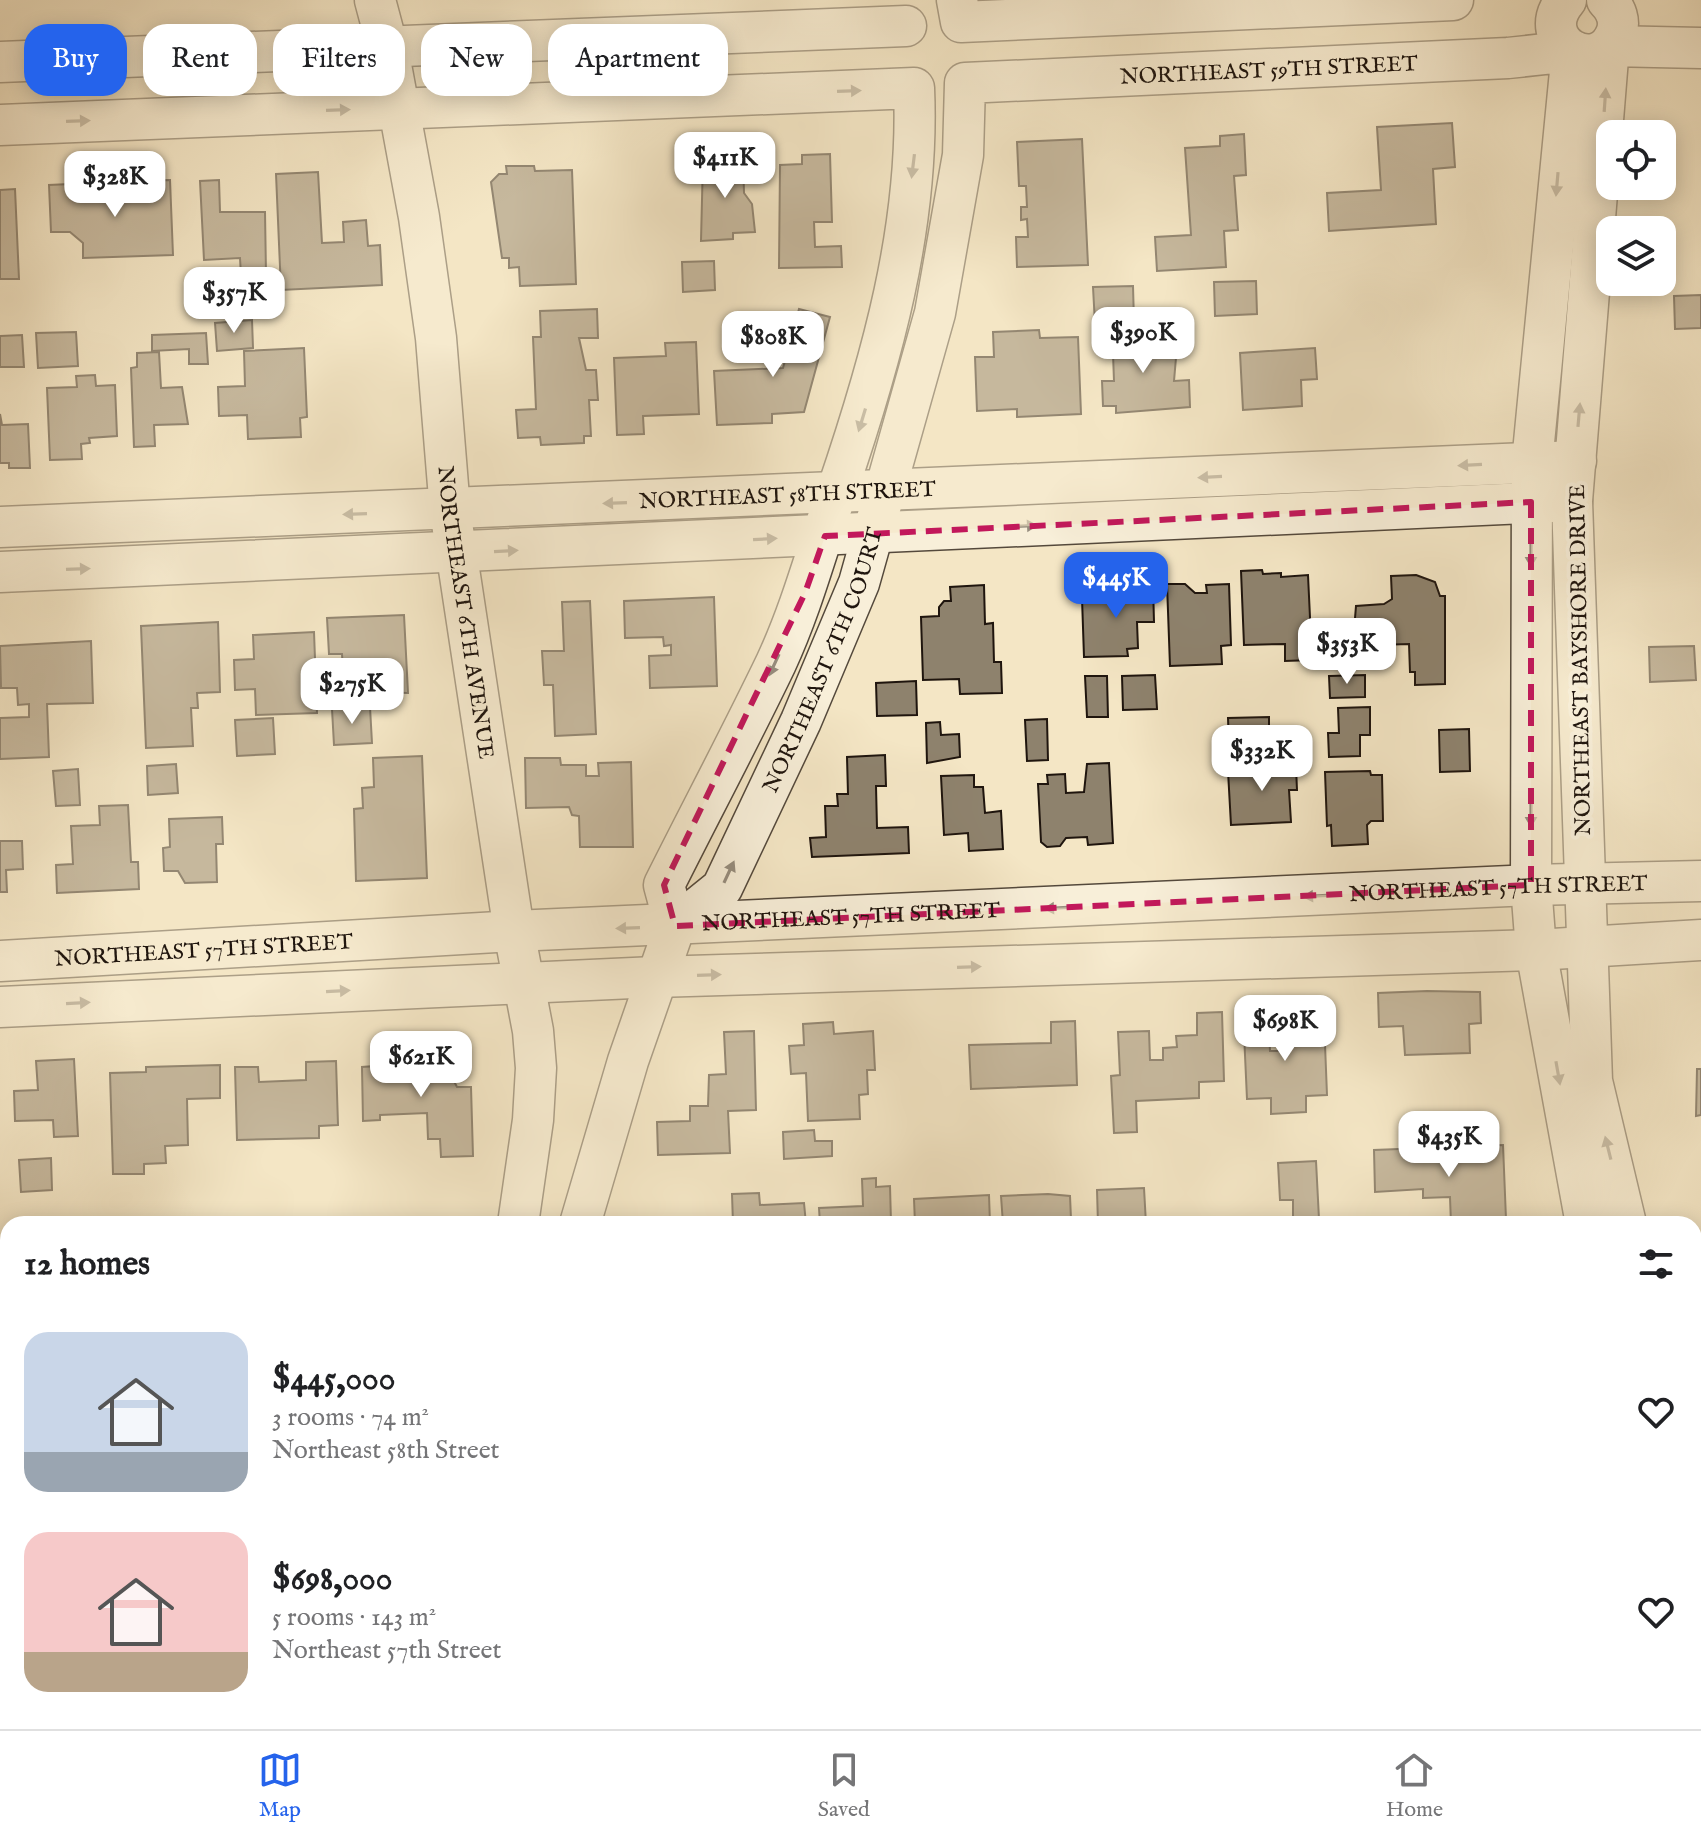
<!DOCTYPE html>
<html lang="en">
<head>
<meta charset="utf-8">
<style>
	:root { --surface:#fff; --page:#f6f6f6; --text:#202124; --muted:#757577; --line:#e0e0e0; --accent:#2563eb }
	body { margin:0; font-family:"IM FELL English",serif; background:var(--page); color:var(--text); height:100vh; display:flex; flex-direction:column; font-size:30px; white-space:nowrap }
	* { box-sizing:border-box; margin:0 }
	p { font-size:26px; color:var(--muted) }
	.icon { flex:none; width:44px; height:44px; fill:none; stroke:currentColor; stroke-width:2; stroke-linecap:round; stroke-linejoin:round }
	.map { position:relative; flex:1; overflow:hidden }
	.drawer { position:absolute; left:0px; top:1216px; width:1702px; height:514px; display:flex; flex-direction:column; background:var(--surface); border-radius:24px 24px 0 0; box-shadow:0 4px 20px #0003 }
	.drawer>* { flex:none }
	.hud { position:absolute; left:24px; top:24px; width:800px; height:72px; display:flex; gap:16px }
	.tools { position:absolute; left:1596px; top:120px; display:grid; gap:16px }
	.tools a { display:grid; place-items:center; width:80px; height:80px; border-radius:16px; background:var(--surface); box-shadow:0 4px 20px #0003; font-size:40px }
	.price { position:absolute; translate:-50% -68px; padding:0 18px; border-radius:16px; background:#fff; color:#222; font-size:26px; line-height:52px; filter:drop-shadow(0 2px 4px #0008) }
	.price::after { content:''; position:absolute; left:50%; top:48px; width:24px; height:18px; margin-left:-12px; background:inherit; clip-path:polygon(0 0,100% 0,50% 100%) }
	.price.current { background:var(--accent); color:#fff }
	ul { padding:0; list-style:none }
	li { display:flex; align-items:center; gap:24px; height:200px; padding:0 24px }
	li span { display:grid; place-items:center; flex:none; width:224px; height:160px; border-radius:24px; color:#555 }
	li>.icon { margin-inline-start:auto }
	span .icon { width:96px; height:96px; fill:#fffc; stroke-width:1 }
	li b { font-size:34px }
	h2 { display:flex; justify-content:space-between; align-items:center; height:96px; padding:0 24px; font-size:34px }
	.chip { padding:0 28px; border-radius:24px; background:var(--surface); box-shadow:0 4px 20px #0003; font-size:28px; line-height:72px }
	.chip.current { background:var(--accent); color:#fff }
	.menu { display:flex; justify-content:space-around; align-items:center; height:112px; border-top:2px solid var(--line); background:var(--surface); font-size:22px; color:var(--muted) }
	.menu a { display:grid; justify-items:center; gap:4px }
	.menu .current { color:var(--accent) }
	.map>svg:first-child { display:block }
	.building { fill:#8e826d; stroke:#1f150e; stroke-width:2 }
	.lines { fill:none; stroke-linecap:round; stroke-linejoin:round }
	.street-casing { stroke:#54493c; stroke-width:43 }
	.street { stroke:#f8efd9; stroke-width:40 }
	.oneway { fill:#968d7e }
	.marked { fill:none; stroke:#c2185b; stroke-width:6; stroke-dasharray:16 10; stroke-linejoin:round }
	.labels { text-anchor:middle; stroke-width:8; stroke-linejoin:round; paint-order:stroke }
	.street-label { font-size:22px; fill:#1f150e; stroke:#f8efd9 }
</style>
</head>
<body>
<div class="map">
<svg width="1701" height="1729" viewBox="0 0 1701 1729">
	<rect width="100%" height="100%" fill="#f4e6c5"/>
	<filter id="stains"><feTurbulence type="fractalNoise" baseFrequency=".0025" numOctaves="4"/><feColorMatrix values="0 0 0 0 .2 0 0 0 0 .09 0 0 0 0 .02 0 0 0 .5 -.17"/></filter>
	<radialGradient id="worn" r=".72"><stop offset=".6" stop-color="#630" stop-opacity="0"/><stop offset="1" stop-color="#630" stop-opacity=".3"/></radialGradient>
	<g class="building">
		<polygon points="1452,123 1455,167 1433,169 1436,224 1329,231 1327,193 1381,190 1377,127"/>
		<polygon points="1244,134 1246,175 1234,176 1238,230 1224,231 1226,267 1157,271 1155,237 1191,235 1185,148 1220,146 1220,136"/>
		<polygon points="1082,139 1088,265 1017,267 1016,237 1028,237 1027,219 1021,220 1021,207 1027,207 1026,186 1019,186 1017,142"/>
		<polygon points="830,154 832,222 814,222 815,247 841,246 842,267 779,268 780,165 802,164 802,155"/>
		<polygon points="743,158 744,193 752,204 755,232 733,233 733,239 701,241 703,159"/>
		<polygon points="506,166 534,166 535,171 572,170 576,284 520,286 519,267 509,268 509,258 502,258 491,182 499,174 507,174"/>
		<polygon points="318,172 322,243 344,242 343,222 366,220 368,246 380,245 382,285 281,290 276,174"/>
		<polygon points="170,180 173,255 83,258 83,243 70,232 51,232 49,185 92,183 92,191 136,190 135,181"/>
		<polygon points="219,180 220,212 265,212 266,274 241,275 240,258 204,260 200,181"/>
		<polygon points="15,189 19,279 0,279 0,190"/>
		<polygon points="714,261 715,290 683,292 682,262"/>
		<polygon points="1256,281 1257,314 1215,316 1214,282"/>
		<polygon points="1133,286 1134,322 1095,324 1093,287"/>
		<polygon points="1701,295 1701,328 1675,329 1674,296"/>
		<polygon points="597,309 598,338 579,338 586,370 596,370 598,400 589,400 591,436 584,436 584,443 541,445 540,437 518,438 516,410 536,409 533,337 541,337 540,311"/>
		<polygon points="799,309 830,317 804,412 772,414 772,423 717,425 714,371 783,368"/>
		<polygon points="252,320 253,348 217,351 215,323"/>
		<polygon points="1145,325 1146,347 1177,346 1174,381 1189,380 1190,407 1116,413 1116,406 1103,406 1102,381 1114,381 1112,326"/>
		<polygon points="1039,330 1040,338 1078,337 1081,414 1017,417 1017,409 977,411 975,357 994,357 993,332"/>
		<polygon points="76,332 78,366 38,368 36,333"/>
		<polygon points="206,333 208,364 189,364 189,349 152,351 152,335"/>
		<polygon points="22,335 24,367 0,367 0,336"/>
		<polygon points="696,342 699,414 643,416 644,434 617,435 614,358 666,356 665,343"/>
		<polygon points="304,348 307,417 300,418 301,437 248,439 247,415 219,416 218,387 245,386 244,351"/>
		<polygon points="1315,348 1317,379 1301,380 1302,406 1243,410 1240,353"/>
		<polygon points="159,352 161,388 182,387 188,424 154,425 155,446 134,447 131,368 137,367 137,353"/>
		<polygon points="95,375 96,386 115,385 117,436 89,438 90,443 81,444 82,459 50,460 47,388 77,387 76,376"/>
		<polygon points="0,414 2,425 28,424 30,468 9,468 9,463 0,463"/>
		<polygon points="1262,570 1263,574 1281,573 1281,577 1308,575 1312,660 1285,661 1285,644 1244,645 1241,571"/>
		<polygon points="1416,575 1435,582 1440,596 1445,596 1445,684 1415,685 1415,672 1410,672 1409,644 1376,645 1364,650 1353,643 1356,606 1384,604 1392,599 1391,576"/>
		<polygon points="1167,584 1185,584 1195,593 1207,593 1206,585 1229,584 1231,645 1221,646 1222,664 1170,666"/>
		<polygon points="984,585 985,624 993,623 994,662 1001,662 1002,693 960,694 959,679 923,680 921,617 939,616 939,607 944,601 951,601 950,587"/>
		<polygon points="1153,585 1154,622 1137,622 1138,648 1127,649 1128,656 1084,657 1082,598 1099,597 1099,588"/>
		<polygon points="714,597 717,686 650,688 649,656 671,655 671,645 664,646 663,637 625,638 624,601"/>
		<polygon points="590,601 596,734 555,736 553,685 544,685 542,651 564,651 562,602"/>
		<polygon points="404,615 408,693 344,691 342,654 329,654 327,618"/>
		<polygon points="218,622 220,692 197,693 198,708 191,708 193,746 146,748 141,626"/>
		<polygon points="314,632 317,713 256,715 255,689 235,690 234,660 254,659 253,635"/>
		<polygon points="91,641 93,703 47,704 49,757 0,759 0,718 29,717 29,704 18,705 17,688 1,688 0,646"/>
		<polygon points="1694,646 1696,680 1650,682 1649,647"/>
		<polygon points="1155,675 1157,709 1123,710 1122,676"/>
		<polygon points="1365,675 1365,697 1330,698 1329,676"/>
		<polygon points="1085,676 1107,676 1108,717 1087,717"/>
		<polygon points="916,681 917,715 877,716 876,683"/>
		<polygon points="370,707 372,743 334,745 332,709"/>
		<polygon points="1370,707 1370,735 1360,735 1360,756 1329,757 1328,733 1339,733 1338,708"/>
		<polygon points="1269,717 1269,747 1229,748 1228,718"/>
		<polygon points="273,718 275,754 237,756 235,720"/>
		<polygon points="1047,719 1048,760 1027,761 1025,720"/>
		<polygon points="940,722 941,735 959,734 960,757 927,763 926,723"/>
		<polygon points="1469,729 1470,771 1440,772 1439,730"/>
		<polygon points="885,755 886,786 876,786 877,828 908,827 909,853 812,857 810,838 826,837 825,806 838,806 837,794 848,794 847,757"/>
		<polygon points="1276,755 1277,768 1296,767 1297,790 1289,790 1291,822 1231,825 1228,771 1261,766 1260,756"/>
		<polygon points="422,756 427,878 356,881 354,809 363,808 362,788 374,787 373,758"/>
		<polygon points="525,758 560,758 561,765 586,765 586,776 599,776 598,763 631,762 633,847 580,847 579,816 572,815 569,807 526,808"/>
		<polygon points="1109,763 1113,843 1088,845 1087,837 1066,838 1060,846 1047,847 1041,842 1038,784 1048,784 1047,775 1065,774 1066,793 1084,792 1087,764"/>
		<polygon points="176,764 178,793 148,795 147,766"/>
		<polygon points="78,769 80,805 56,806 53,771"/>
		<polygon points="1370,771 1371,775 1382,775 1383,821 1371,821 1367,825 1368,844 1332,846 1331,825 1327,826 1325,772"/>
		<polygon points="974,775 974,787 983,787 985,813 1001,811 1003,849 969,851 968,833 944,835 941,776"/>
		<polygon points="128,805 131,862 138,862 139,889 57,893 56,865 73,864 71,826 100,825 99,806"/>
		<polygon points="222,817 223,844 216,844 217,882 185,883 178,871 164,871 163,848 170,847 169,819"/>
		<polygon points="0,841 22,841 23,869 6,870 7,892 0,892"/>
		<polygon points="1427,991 1480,992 1481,1023 1469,1024 1470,1053 1405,1055 1403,1026 1379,1027 1378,993"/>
		<polygon points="1268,1010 1270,1051 1289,1051 1288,1016 1324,1019 1327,1095 1306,1096 1306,1112 1271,1114 1271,1098 1247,1099 1243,1011"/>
		<polygon points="1222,1012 1224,1081 1199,1082 1199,1098 1136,1101 1137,1132 1114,1133 1111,1076 1120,1075 1118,1032 1149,1031 1150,1060 1163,1060 1163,1048 1177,1047 1176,1036 1197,1035 1197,1013"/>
		<polygon points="1075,1021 1077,1085 971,1089 969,1045 1051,1043 1051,1022"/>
		<polygon points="833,1022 834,1034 873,1031 875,1070 867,1070 868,1094 859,1095 860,1119 808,1121 806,1073 791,1074 789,1046 804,1045 803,1024"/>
		<polygon points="754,1031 756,1110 728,1111 730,1153 658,1155 657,1122 690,1121 690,1106 708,1106 709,1075 726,1074 724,1032"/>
		<polygon points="433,1053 434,1065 448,1070 457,1087 471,1087 473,1156 441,1157 440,1139 428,1139 427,1113 380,1115 380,1120 363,1121 362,1067 390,1065 390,1054"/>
		<polygon points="74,1059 78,1136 54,1137 53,1120 15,1121 14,1091 38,1090 36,1061"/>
		<polygon points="336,1061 338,1125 319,1126 319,1138 237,1140 235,1067 258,1067 259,1082 306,1080 306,1062"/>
		<polygon points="220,1065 220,1098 187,1099 188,1145 165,1146 166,1163 144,1164 144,1174 113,1174 110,1073 146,1072 146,1067"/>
		<polygon points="1697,1069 1701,1069 1701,1115 1696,1116"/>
		<polygon points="814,1130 815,1141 832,1141 832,1156 784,1159 783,1132"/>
		<polygon points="1503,1145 1506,1219 1495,1219 1495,1224 1451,1224 1450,1197 1423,1198 1423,1189 1375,1192 1374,1150"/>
		<polygon points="51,1158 52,1190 21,1192 19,1160"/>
		<polygon points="1316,1161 1319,1219 1347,1218 1347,1224 1293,1224 1293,1200 1280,1200 1278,1163"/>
		<polygon points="876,1178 876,1187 890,1186 891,1222 896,1224 820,1224 819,1208 863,1206 862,1179"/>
		<polygon points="1144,1188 1146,1224 1098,1224 1097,1190"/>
		<polygon points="759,1193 760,1205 804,1203 806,1224 733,1224 732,1194"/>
		<polygon points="1048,1194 1070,1196 1071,1219 1084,1218 1084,1224 1003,1224 1001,1196"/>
		<polygon points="989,1195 990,1224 915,1224 914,1199"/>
		<polygon points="392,1217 392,1224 337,1224 337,1218"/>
		<rect x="0" y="1501" width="8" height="61"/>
		<polygon points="0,1677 8,1677 8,1722 55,1722 55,1729 0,1729"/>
		<polygon points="159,1722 207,1722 194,1726 194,1729 159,1729"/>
		<rect x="309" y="1722" width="96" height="7"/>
		<rect x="611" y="1722" width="30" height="7"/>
		<rect x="676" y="1722" width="66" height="7"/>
		<rect x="761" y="1722" width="72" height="7"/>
	</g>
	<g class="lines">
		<defs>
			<g id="street">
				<path id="s1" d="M375 0 388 49 419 217 436 338 450 510 514 931 533 1031 536 1068 533 1120 518 1224"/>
				<polyline points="957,0 961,22 1453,0"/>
				<path d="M1566 0C1531 42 1598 79 1616 34 1621 21 1616 9 1607 0"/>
				<polyline points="0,62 906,26"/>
				<path d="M0 125 914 88C920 226 881 362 837 491 817 549 802 607 776 663 740 738 701 811 664 885L675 926 628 1061 580 1224"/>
				<path id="s2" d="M0 527 1576 461"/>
				<polyline points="0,572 1572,501"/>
				<path id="s3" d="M675 926 722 888 801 721 859 583 935 313 963 155 965 83 1508 58 1572 51 1532 463 1531 885 1536 950 1586 1224"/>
				<path id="s4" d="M0 961 514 931 1531 885 1701 881"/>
				<polyline points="0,1007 655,977 1536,950 1701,940"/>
				<polyline points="1626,1224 1592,1081 1572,501 1609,46 1701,48"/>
				<polyline points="0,1391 8,1390"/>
				<polyline points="0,1429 8,1429"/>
				<polyline points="1694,1476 1701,1501"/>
				<polyline points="1694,1641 1701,1665"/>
				<polyline points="472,1722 472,1729"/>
				<polyline points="517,1722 517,1729"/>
			</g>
		</defs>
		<use href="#street" class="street-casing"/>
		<use href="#street" class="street"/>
	</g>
	<defs><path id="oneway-solid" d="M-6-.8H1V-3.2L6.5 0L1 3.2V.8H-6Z" transform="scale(2)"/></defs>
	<g class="oneway">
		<use href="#oneway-solid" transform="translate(849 91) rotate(-2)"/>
		<use href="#oneway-solid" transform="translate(1605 100) rotate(-86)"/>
		<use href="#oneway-solid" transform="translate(338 110) rotate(-2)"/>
		<use href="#oneway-solid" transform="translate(78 121) rotate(-2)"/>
		<use href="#oneway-solid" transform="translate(913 166) rotate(97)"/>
		<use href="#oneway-solid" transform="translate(1557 184) rotate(95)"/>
		<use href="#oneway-solid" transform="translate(1579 415) rotate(-85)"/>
		<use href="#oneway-solid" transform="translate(862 420) rotate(107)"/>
		<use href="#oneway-solid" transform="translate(1470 465) rotate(177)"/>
		<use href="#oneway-solid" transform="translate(1210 477) rotate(177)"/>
		<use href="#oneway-solid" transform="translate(615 503) rotate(178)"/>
		<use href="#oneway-solid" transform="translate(355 514) rotate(178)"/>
		<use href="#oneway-solid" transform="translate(1025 526) rotate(-3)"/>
		<use href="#oneway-solid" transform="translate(765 539) rotate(-3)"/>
		<use href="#oneway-solid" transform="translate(506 551) rotate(-3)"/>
		<use href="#oneway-solid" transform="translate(1531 555) rotate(90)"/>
		<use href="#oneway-solid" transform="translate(78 569) rotate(-2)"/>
		<use href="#oneway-solid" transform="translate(774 665) rotate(115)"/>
		<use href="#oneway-solid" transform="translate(1531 815) rotate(90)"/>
		<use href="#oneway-solid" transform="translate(729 872) rotate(-65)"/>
		<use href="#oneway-solid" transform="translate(1315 896) rotate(177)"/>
		<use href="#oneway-solid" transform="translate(1056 908) rotate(177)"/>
		<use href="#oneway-solid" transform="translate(628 928) rotate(178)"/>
		<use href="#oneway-solid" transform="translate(969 967) rotate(-2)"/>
		<use href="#oneway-solid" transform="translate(709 975) rotate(-2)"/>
		<use href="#oneway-solid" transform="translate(338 991) rotate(-3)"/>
		<use href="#oneway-solid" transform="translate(78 1003) rotate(-3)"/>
		<use href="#oneway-solid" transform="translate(1558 1073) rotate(80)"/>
		<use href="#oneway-solid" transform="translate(1608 1148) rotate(-104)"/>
	</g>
	<path d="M0 0H1701V1729H0ZM1531 502V885L675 926 664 885 805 593 825 536Z" fill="#f4e6c5" fill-opacity=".55" fill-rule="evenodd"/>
	<path class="marked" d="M1531 502V885L675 926 664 885 805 593 825 536Z"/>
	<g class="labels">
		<g class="street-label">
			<text dy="8" stroke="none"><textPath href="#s3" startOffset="1212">NORTHEAST 59TH STREET</textPath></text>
			<text dy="8" stroke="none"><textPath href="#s2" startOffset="788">NORTHEAST 58TH STREET</textPath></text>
			<text dy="8" stroke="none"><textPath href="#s1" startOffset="620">NORTHEAST 6TH AVENUE</textPath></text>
			<text dy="8" stroke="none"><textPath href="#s3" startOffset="310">NORTHEAST 6TH COURT</textPath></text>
			<text transform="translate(1579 660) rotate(-91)" y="8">NORTHEAST BAYSHORE DRIVE</text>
			<text dy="8" stroke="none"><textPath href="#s4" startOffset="1500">NORTHEAST 57TH STREET</textPath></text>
			<text dy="8" stroke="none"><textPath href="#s4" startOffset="852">NORTHEAST 57TH STREET</textPath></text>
			<text dy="8" stroke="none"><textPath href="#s4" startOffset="204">NORTHEAST 57TH STREET</textPath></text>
		</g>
	</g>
	<rect width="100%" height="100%" filter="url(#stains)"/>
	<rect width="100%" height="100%" fill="url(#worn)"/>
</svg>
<div class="tools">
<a><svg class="icon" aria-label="locate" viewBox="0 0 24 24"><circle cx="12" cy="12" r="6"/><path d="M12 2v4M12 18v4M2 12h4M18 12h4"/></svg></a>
<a><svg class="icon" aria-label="layers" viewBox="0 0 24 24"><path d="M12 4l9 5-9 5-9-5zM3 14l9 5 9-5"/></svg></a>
</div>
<b class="price" style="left:725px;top:200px">$411K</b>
<b class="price" style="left:115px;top:219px">$328K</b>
<b class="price" style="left:234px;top:335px">$357K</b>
<b class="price" style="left:1143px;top:375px">$390K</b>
<b class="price" style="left:773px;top:379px">$808K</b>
<b class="price current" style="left:1116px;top:620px">$445K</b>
<b class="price" style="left:1347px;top:686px">$353K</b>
<b class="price" style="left:352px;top:726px">$275K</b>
<b class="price" style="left:1262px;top:793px">$332K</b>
<b class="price" style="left:1285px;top:1063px">$698K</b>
<b class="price" style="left:421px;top:1099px">$621K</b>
<b class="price" style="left:1449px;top:1179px">$435K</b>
<div class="hud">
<a class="chip current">Buy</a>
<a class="chip">Rent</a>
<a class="chip">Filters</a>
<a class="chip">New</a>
<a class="chip">Apartment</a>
</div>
<section class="drawer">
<h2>12 homes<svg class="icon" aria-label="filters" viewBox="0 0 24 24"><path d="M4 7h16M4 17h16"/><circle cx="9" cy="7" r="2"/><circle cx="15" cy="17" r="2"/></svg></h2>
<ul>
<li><span style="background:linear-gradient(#c9d6e8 75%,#9aa5b1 0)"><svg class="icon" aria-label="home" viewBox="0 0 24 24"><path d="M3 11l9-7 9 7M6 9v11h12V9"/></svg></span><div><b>$445,000</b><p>3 rooms · 74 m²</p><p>Northeast 58th Street</p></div><svg class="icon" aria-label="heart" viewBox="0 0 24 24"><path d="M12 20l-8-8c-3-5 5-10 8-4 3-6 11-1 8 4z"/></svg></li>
<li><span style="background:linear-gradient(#f6c9c9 75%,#b9a48a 0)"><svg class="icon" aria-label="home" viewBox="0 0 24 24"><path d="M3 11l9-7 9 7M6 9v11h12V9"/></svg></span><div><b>$698,000</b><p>5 rooms · 143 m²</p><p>Northeast 57th Street</p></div><svg class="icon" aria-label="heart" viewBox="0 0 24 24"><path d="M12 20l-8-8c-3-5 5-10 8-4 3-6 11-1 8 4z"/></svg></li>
</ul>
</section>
</div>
<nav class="menu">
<a class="current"><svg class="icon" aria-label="map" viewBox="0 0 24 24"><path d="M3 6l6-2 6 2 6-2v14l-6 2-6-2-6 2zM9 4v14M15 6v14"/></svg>Map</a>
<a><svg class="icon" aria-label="saved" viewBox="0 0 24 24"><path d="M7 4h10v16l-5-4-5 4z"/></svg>Saved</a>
<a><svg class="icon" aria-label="home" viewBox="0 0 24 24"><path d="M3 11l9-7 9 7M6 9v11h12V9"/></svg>Home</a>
</nav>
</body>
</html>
